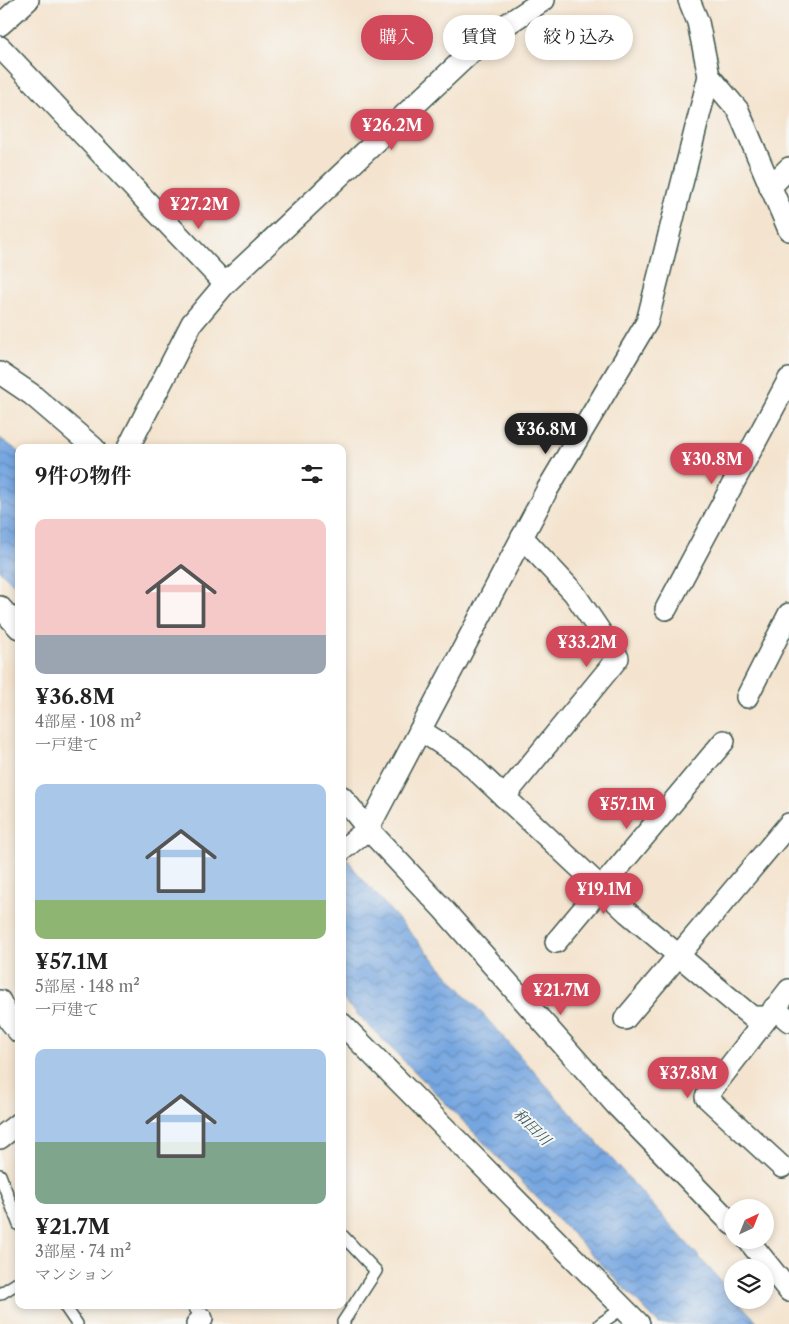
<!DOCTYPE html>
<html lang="ja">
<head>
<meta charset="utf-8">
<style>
	:root { --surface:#fff; --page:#f2f2f2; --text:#222; --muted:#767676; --accent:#d1495b }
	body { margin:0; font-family:"Libre Caslon Text","Noto Serif JP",serif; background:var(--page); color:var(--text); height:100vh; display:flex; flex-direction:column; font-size:19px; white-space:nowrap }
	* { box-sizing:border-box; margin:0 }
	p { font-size:16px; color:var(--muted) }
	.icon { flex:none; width:28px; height:28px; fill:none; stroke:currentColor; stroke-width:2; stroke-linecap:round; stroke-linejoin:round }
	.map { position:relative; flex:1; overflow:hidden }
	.side { position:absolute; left:15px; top:444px; width:331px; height:865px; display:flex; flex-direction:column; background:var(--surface); border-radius:10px; box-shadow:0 2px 8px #0003 }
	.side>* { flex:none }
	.hud { position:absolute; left:361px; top:15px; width:352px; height:45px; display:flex; gap:10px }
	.needle { width:32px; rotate:43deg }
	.fabs { position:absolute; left:724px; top:1199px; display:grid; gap:10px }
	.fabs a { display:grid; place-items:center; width:50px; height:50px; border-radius:50%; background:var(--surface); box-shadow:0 2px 8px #0003; font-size:25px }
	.price { position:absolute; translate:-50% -42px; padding:0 11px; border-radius:18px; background:var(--accent); color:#fff; font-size:16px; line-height:32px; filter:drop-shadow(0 1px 2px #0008) }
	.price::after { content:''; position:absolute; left:50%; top:30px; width:15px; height:11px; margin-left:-8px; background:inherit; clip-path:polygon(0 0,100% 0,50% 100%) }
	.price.active { background:#222; color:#fff }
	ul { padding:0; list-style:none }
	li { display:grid; align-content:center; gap:10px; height:265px; padding:0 20px }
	li span { display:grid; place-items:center; height:155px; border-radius:10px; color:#555 }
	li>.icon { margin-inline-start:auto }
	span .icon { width:90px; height:90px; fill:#fffc; stroke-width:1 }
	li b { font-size:21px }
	h2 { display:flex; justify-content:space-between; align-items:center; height:60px; padding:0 20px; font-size:21px }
	.chip { padding:0 18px; border-radius:22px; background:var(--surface); box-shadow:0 2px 8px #0003; font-size:18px; line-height:45px }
	.chip.active { background:var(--accent); color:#fff }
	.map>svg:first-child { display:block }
	.water { fill:url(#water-waves); stroke:#4a728a }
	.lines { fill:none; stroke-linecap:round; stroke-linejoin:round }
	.service-casing { stroke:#3f564b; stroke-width:14 }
	.minor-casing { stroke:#3f564b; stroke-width:24 }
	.service { stroke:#fff; stroke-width:11 }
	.minor { stroke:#fff; stroke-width:21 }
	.labels { text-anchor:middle; stroke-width:4; stroke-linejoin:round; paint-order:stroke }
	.water-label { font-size:15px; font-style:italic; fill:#395c68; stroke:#f6f6f2 }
</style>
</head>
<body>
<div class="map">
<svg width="789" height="1324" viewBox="0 0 789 1324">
	<defs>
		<pattern id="water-waves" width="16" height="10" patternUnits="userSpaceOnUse" patternTransform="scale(1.25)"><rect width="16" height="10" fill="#76a6e0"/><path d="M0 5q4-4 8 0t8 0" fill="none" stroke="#6088b6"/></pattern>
	</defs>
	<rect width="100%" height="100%" fill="#f6f6f2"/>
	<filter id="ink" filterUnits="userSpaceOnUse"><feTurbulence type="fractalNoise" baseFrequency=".02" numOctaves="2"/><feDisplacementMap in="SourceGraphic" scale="10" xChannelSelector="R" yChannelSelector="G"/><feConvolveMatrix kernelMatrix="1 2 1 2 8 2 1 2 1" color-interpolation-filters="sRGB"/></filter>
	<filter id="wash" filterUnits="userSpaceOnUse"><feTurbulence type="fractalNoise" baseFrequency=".0096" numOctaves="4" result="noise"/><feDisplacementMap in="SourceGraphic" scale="20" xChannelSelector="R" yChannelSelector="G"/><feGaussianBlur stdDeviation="1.12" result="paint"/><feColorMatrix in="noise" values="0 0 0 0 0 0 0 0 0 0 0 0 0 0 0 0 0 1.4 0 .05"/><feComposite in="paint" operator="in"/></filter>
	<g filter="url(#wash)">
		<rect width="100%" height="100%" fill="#f4e4cf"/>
		<g class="water">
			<polygon points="0,438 19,452 19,589 0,571"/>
			<polygon points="342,852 358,874 732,1294 732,1300 737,1300 759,1324 659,1324 429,1086 343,1000"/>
		</g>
	</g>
	<g filter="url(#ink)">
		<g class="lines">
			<defs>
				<g id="service">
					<polyline points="0,1175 19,1225"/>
					<polyline points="342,1235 376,1271 343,1322 344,1324"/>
					<polyline points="0,1294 19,1282"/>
					<polyline points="64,1305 77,1324"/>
					<polyline points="193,1305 202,1319"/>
					<polyline points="600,1324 623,1308"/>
				</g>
				<g id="minor">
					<polyline points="0,25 28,0"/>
					<polyline points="0,47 225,284 192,323 128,448"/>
					<polyline points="709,76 738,110 789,230"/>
					<polyline points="770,187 789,168"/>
					<polyline points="225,284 486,38 544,0"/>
					<polyline points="0,373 31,394 94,448"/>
					<polyline points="0,607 19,628"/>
					<polyline points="666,609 789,379"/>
					<polyline points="747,697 789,614"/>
					<polyline points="420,730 463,758 628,913 752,1017 768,1017 789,990"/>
					<polyline points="342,797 368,829 443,909 617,1106 732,1224"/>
					<polyline points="504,797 618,658 574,593 522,537"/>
					<polyline points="342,850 368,829 547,490 647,322 709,76 698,22 689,0"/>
					<polyline points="556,942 724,741"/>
					<polyline points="0,1001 10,1021 19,1032"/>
					<polyline points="774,1008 789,1021"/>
					<polyline points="768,1017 706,1097 782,1167"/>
					<polyline points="625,1019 789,824"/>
					<polyline points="342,1024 639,1324"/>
					<polyline points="0,1138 19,1123"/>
					<polyline points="748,1240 789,1291"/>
					<polyline points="197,1324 202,1319"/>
				</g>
			</defs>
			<use href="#service" class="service-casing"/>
			<use href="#minor" class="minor-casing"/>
			<use href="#service" class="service"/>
			<use href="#minor" class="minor"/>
		</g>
	</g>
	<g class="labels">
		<g class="water-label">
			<text transform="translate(532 1127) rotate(45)" y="5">和田川</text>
		</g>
	</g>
</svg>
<div class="fabs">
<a><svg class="needle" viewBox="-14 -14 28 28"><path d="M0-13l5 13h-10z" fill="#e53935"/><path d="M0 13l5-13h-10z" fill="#767676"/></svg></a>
<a><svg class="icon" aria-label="layers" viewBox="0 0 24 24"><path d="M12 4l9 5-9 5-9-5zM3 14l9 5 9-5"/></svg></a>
</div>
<b class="price" style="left:392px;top:151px">¥26.2M</b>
<b class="price" style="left:199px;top:230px">¥27.2M</b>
<b class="price active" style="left:546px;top:455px">¥36.8M</b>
<b class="price" style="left:712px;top:485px">¥30.8M</b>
<b class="price" style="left:587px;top:668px">¥33.2M</b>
<b class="price" style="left:627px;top:830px">¥57.1M</b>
<b class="price" style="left:604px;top:915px">¥19.1M</b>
<b class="price" style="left:561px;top:1016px">¥21.7M</b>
<b class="price" style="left:688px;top:1099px">¥37.8M</b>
<div class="hud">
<a class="chip active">購入</a>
<a class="chip">賃貸</a>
<a class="chip">絞り込み</a>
</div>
<section class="side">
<h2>9件の物件<svg class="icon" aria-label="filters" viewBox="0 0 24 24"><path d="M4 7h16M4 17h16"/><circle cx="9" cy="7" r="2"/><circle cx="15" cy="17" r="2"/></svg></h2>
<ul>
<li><span style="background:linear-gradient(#f6c9c9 75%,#9aa5b1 0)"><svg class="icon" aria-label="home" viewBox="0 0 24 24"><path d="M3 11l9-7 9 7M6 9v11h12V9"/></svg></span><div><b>¥36.8M</b><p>4部屋 · 108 m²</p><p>一戸建て</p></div></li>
<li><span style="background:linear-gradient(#a9c7e8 75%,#8fb573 0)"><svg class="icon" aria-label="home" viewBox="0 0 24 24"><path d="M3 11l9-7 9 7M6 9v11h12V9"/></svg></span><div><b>¥57.1M</b><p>5部屋 · 148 m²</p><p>一戸建て</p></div></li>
<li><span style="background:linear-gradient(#a9c7e8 60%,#7fa58c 0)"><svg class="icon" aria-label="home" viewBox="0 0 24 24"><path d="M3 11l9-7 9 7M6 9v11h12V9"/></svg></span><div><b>¥21.7M</b><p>3部屋 · 74 m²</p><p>マンション</p></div></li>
</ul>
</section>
</div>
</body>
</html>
